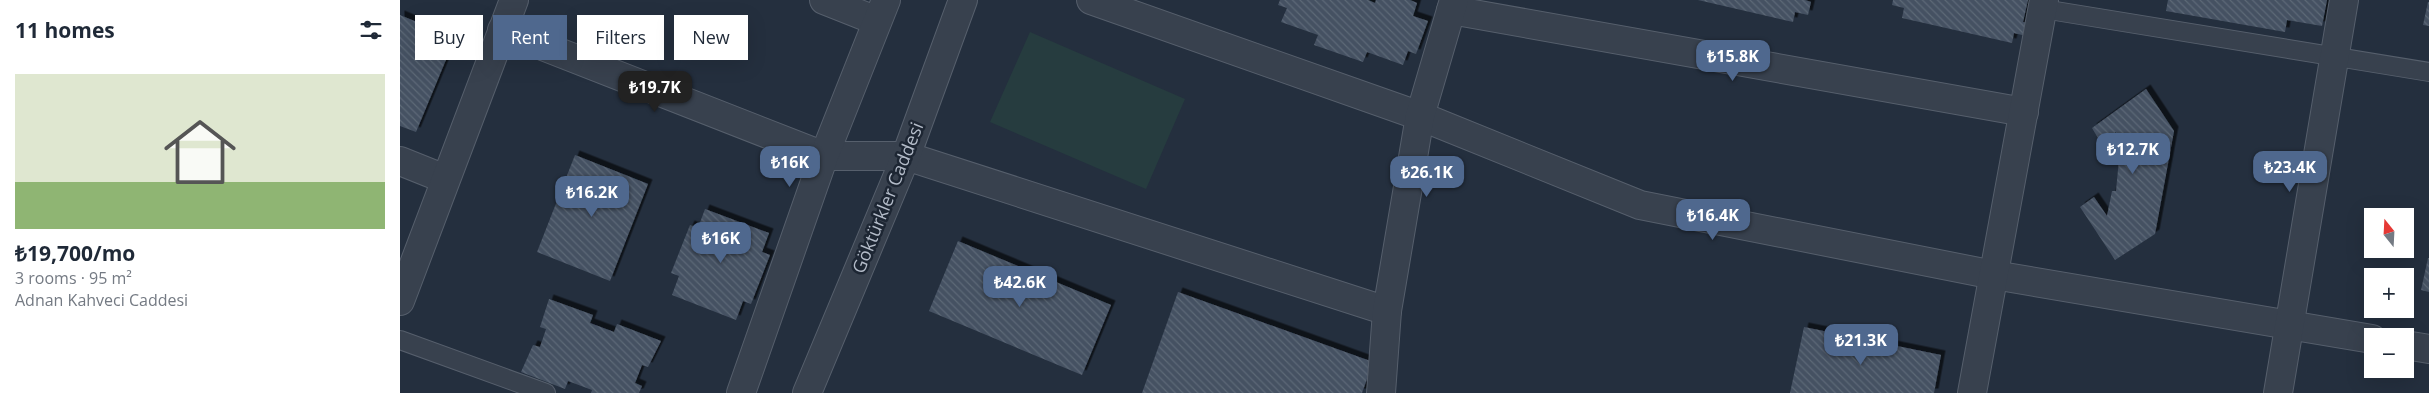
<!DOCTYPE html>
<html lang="en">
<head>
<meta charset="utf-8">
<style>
	:root { --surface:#fff; --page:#f2f2f3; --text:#1f2937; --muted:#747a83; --accent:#4f688e }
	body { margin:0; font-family:"Open Sans",sans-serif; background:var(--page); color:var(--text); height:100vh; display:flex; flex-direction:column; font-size:19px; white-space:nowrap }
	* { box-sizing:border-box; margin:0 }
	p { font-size:16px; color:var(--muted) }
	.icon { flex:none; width:28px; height:28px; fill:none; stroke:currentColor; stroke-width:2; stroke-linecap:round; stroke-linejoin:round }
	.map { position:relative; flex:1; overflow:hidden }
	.panel { display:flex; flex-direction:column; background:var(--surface); width:400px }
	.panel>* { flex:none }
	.guide { position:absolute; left:15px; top:15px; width:475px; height:45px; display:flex; gap:10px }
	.needle { width:32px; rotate:342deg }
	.fabs { position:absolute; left:1964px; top:208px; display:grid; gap:10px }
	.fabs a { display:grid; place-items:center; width:50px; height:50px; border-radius:0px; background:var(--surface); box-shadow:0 5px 20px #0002; font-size:25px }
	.price { position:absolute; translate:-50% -42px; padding:0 11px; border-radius:10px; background:var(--accent); color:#fff; font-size:16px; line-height:32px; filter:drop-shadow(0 1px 2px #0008) }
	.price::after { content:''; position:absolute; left:50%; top:30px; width:15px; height:11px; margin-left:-8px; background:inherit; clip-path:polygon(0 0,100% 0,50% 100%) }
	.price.current { background:#222; color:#fff }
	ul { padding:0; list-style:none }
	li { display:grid; align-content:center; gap:10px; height:265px; padding:0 15px }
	li span { display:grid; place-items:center; height:155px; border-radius:0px; color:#555 }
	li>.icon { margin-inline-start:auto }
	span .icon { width:90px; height:90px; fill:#fffc; stroke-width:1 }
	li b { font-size:21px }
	h2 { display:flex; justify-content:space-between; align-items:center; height:60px; padding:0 15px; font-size:21px }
	.tag { padding:0 18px; border-radius:0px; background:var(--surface); box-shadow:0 5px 20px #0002; font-size:18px; line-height:45px }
	.tag.current { background:var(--accent); color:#fff }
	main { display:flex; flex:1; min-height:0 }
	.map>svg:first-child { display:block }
	.garden { fill:#263c3f }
	.building { fill:url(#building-back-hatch); filter:url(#shadow) }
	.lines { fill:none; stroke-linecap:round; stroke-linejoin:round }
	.lane-casing { stroke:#565f6c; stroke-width:20 }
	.street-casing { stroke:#565f6c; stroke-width:30 }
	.lane { stroke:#38414e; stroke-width:18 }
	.street { stroke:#38414e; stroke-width:28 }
	.labels { text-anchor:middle; stroke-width:5; stroke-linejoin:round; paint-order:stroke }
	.street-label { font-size:18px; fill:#b4bcc9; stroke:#1d2633 }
</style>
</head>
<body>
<main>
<section class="panel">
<h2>11 homes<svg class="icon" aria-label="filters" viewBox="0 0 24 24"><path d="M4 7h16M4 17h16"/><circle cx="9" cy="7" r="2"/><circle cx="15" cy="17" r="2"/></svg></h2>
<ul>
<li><span style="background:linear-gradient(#dfe7d0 70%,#8fb573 0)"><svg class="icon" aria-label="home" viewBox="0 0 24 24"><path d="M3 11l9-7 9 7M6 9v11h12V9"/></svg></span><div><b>₺19,700/mo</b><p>3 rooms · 95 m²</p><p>Adnan Kahveci Caddesi</p></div></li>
</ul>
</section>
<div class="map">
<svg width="2029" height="393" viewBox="0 0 2029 393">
	<defs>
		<pattern id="building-back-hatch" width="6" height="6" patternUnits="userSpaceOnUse" patternTransform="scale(1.25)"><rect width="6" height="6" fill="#455162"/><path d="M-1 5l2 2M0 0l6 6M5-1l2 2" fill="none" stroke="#5d6877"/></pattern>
		<filter id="shadow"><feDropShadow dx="4.5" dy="-4.5" stdDeviation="0" flood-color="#0009"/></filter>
	</defs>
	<rect width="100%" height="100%" fill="#242f3e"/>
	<polygon class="garden" points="630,32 785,99 746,189 590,122"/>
	<g class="building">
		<polygon points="880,0 968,0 975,3 976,0 1010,0 1017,3 1013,16 1028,21 1016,54 1008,51 1003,65 967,52 963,62 914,45 918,35 881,22 887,8 878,5"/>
		<polygon points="1298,0 1405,0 1411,2 1408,15 1395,12 1393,22"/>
		<polygon points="1493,0 1628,0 1623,22 1629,23 1626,36 1614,33 1612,43 1502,18 1504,8 1492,5"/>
		<polygon points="1768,0 1927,0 1922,26 1887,20 1885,32 1766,11"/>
		<polygon points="2028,2 2029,2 2029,26 2023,25"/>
		<polygon points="0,15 55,38 16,132 0,126"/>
		<polygon points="1746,89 1774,131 1755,234 1715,260 1680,207 1694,197 1707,216 1712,191 1716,191 1719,159 1713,157 1716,132 1701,143 1692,128"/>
		<polygon points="175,155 248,184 210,281 137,252"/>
		<polygon points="305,209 369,233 362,252 370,255 351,304 343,301 336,320 272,295 279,276 271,273 290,225 298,228"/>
		<polygon points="558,241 711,305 682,375 529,311"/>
		<polygon points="2028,258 2029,258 2029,292 2021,290"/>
		<polygon points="778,292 973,362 962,393 742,393"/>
		<polygon points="149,299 193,315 190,323 214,332 217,324 261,341 248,367 242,365 235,383 242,386 239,393 191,393 192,390 168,381 165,389 121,372 133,345 140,347 146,329 140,327"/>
		<polygon points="1404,327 1541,355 1534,393 1390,393"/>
	</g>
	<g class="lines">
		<defs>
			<g id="lane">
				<polyline points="1643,9 2029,72"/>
				<polyline points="0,340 146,393"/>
			</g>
			<g id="street">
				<polyline points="424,0 477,21"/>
				<polyline points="691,0 1020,116 1240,205 1594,275 1972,339"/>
				<polyline points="1051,10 1624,112"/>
				<polyline points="102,30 424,156 506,156 987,311"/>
				<polyline points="0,161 45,179"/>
				<polyline points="0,301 114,0"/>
				<polyline points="2005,345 2029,349"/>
				<polyline points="341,393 424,156 486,0"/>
				<polyline points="407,393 506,156 563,0"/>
				<polyline points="981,393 987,311 1020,116 1054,0"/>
				<polyline points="1572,393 1644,0"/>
				<polyline points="1878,393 1944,0"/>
			</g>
		</defs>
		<use href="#lane" class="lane-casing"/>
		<use href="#street" class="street-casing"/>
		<use href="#lane" class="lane"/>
		<use href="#street" class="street"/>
	</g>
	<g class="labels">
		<g class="street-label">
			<text transform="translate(488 198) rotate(-68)" y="6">Göktürkler Caddesi</text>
		</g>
	</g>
</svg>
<div class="fabs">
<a><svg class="needle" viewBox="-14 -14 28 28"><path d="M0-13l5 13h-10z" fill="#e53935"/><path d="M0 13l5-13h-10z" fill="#747a83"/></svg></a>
<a>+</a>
<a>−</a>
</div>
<b class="price" style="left:1333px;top:82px">₺15.8K</b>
<b class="price current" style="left:255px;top:113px">₺19.7K</b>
<b class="price" style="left:1733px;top:175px">₺12.7K</b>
<b class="price" style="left:390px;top:188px">₺16K</b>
<b class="price" style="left:1890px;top:193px">₺23.4K</b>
<b class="price" style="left:1027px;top:198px">₺26.1K</b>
<b class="price" style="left:192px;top:218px">₺16.2K</b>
<b class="price" style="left:1313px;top:241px">₺16.4K</b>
<b class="price" style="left:321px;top:264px">₺16K</b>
<b class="price" style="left:620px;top:308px">₺42.6K</b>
<b class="price" style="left:1461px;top:366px">₺21.3K</b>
<div class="guide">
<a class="tag">Buy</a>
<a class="tag current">Rent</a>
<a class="tag">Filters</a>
<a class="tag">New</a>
</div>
</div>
</main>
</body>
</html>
